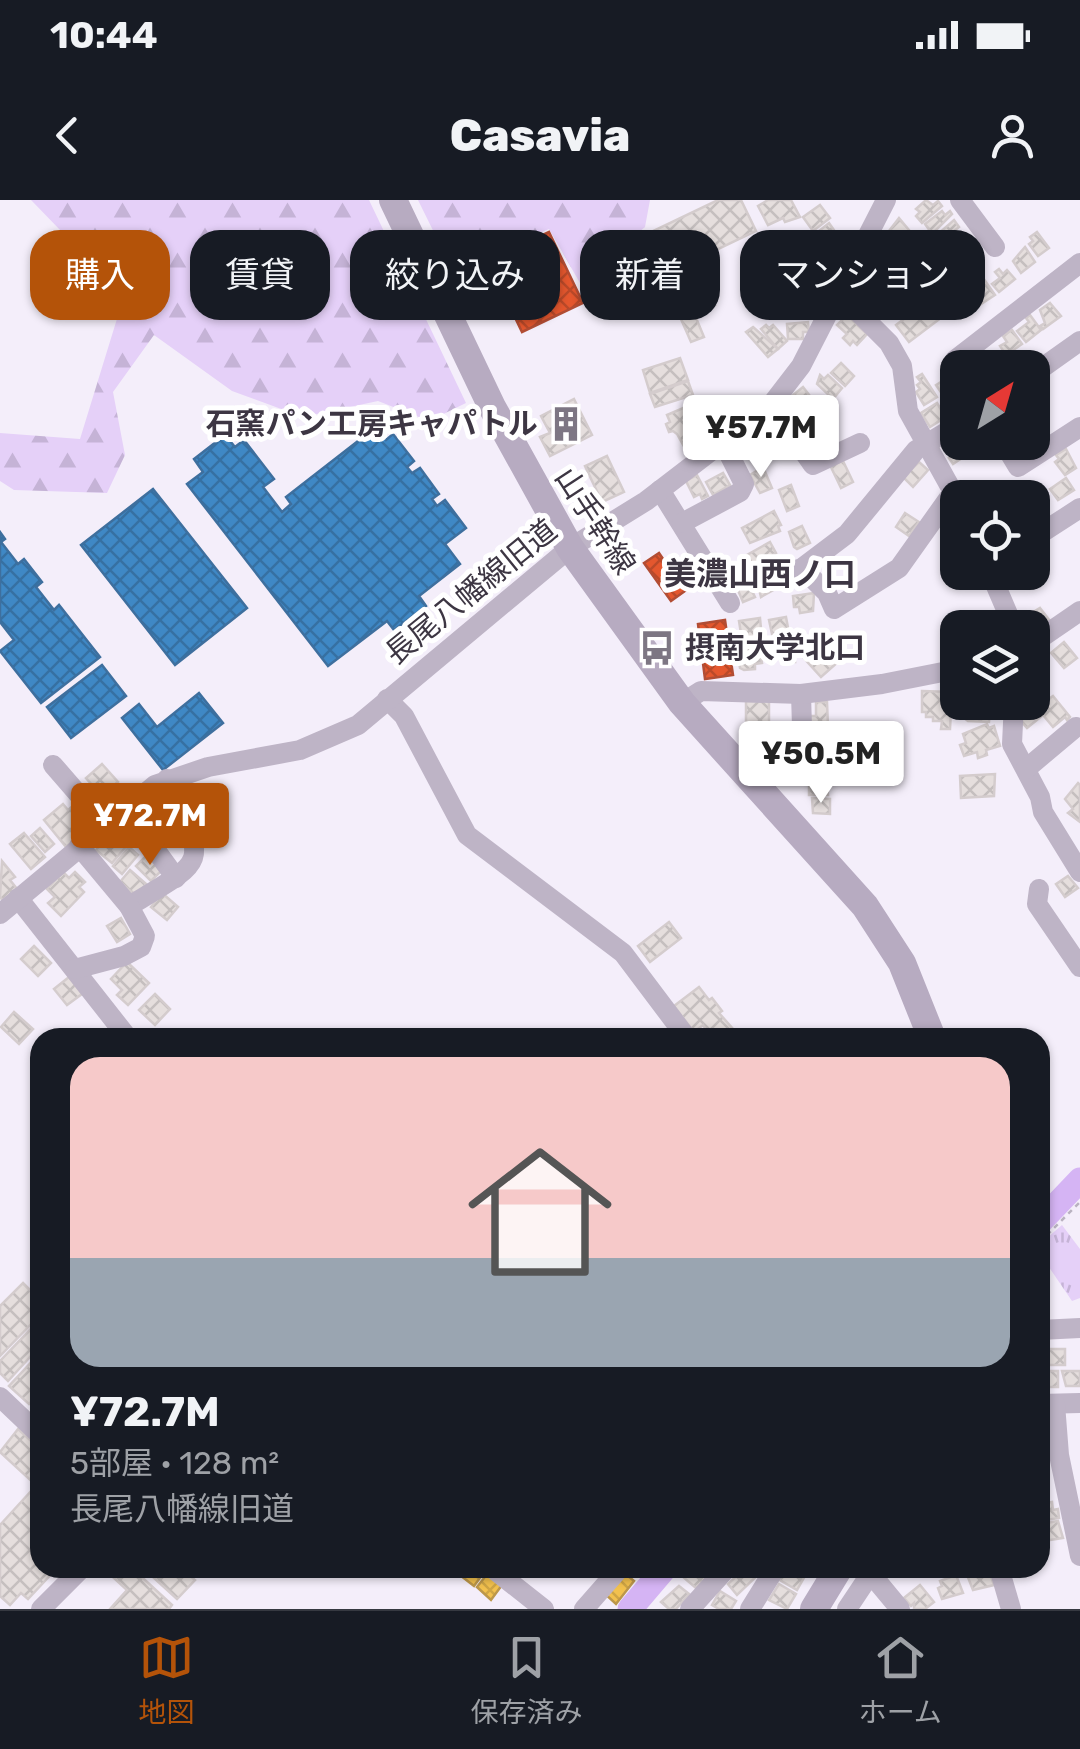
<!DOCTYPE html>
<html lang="ja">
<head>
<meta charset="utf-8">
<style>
	:root { --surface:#171b24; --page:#20242c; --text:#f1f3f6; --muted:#9ea1a6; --line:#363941; --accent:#b45309 }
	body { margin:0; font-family:Rubik,"Noto Sans JP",sans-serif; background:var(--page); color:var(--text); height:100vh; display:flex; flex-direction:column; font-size:38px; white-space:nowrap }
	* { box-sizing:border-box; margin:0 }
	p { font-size:32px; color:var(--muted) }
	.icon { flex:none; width:55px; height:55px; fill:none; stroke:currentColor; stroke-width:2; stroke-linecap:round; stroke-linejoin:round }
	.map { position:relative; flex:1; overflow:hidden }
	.panel { position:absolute; left:30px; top:828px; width:1020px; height:550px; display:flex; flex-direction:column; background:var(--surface); border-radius:30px; box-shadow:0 2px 8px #0004 }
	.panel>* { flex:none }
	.hud { position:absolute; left:30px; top:30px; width:1020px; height:90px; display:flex; gap:20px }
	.needle { width:65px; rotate:37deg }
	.tools { position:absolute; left:940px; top:150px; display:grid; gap:20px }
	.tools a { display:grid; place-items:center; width:110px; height:110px; border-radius:20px; background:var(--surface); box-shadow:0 2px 8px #0004; font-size:50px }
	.price { position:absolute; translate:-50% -85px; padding:0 22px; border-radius:10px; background:#fff; color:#222; font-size:32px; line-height:65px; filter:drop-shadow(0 2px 5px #0008) }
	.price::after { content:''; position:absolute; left:50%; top:60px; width:30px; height:22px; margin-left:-15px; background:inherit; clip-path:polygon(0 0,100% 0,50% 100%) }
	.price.on { background:var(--accent); color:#fff }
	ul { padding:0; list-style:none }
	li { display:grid; align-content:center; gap:20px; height:530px; padding:0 40px }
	li span { display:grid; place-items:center; height:310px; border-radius:30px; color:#555 }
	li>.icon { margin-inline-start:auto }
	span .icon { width:180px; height:180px; fill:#fffc; stroke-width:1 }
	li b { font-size:42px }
	.chip { padding:0 35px; border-radius:30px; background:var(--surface); box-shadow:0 2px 8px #0004; font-size:35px; line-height:90px }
	.chip.on { background:var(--accent); color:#fff }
	.status { display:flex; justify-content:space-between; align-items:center; height:70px; padding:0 50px; background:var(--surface); direction:ltr }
	.status svg { height:28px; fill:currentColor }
	header { display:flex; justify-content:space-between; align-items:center; height:130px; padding:0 40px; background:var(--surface); font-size:45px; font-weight:800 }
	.tabs { display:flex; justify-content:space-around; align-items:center; height:140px; border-top:2px solid var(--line); background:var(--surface); font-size:28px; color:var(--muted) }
	.tabs a { display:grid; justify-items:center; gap:5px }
	.tabs .on { color:var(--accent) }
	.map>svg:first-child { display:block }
	.forest { fill:url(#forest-firs) }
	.park { fill:url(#park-tufts) }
	.homes { fill:url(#homes-cross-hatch); stroke:#bc974b; stroke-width:2.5 }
	.shops { fill:url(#shops-cross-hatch); stroke:#b24d34; stroke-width:2.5 }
	.schools { fill:url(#schools-cross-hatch); stroke:#3e6f9e; stroke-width:2.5 }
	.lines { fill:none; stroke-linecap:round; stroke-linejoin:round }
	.river { stroke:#d5b4f4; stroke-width:25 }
	.building { fill:url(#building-cross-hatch); stroke:#d4cccd; stroke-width:2.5 }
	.path { stroke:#b9b2c0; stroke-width:2.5; stroke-dasharray:5 5; stroke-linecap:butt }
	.minor { stroke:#beb4c6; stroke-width:20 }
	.major { stroke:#b7abc1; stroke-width:28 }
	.labels { text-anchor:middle; stroke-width:10; stroke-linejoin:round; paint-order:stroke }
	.poi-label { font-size:30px; font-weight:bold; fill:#3d3643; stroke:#fff; text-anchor:end }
	.street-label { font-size:30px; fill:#3d3643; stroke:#fff }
	.neighbourhood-label { font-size:32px; font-weight:bold; fill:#3d3643; stroke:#fff }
</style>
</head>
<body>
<div class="status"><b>10:44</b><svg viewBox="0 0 49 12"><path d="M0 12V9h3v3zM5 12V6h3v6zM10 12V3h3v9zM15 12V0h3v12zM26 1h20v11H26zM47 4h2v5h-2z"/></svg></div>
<header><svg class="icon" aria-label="back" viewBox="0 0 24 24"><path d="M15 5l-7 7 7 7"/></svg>Casavia<svg class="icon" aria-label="person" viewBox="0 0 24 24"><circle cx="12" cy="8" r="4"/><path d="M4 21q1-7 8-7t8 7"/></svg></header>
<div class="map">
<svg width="1080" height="1409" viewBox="0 0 1080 1409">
	<defs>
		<pattern id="forest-firs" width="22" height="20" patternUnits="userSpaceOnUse" patternTransform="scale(2.5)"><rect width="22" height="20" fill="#e5d0f8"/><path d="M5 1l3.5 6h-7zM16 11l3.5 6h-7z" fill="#c5b3d6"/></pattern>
		<pattern id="park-tufts" width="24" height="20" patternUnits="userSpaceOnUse" patternTransform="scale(2.5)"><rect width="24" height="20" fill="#e5d0f8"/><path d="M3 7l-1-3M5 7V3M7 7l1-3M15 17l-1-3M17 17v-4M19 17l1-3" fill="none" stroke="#c5b3d6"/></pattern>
		<pattern id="homes-cross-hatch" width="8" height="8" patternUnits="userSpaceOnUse" patternTransform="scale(2.5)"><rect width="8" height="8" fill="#f2c14e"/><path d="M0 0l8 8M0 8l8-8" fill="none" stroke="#d0a645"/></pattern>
		<pattern id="shops-cross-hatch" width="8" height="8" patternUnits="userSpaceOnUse" patternTransform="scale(2.5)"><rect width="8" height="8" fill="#e4572e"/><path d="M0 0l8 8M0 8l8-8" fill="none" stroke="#ba4929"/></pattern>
		<pattern id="schools-cross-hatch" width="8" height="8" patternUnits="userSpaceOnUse" patternTransform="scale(2.5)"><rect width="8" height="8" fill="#3f88c5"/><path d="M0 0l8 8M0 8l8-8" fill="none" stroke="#3670a2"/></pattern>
		<pattern id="building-cross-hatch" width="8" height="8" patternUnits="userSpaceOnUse" patternTransform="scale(2.5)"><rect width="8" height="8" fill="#e5dedd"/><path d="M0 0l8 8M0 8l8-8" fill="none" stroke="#c5bfbf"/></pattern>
	</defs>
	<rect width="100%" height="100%" fill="#f4eefa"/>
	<g class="forest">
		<polygon points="31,0 369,0 466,203 429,221 378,201 303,217 232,191 154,135 113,192 125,255 107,293 14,290 0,281 0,233 80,239 124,96"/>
		<polygon points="418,0 650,0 645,27 580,83 549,29 453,71"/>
	</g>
	<polygon class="park" points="1062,1025 1080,1049 1080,1098 1072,1101 1040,1054 1040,1044"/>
	<g class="homes">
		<polygon points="459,1368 481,1368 485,1371 474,1386 456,1372"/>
		<polygon points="622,1371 634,1381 616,1404 604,1393"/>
		<polygon points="488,1373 502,1385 491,1400 477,1387"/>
	</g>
	<g class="shops">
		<polygon points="549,32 583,103 522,132 488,61"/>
		<polygon points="659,353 685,391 671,401 644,363"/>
		<polygon points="725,420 733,475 705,479 698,424"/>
	</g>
	<g class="schools">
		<polygon points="376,227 386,240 393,234 414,261 407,267 412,273 420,268 439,294 432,299 437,306 445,300 466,328 445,344 460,364 419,396 426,406 394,430 387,421 328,466 187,284 203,272 194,259 225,235 235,247 244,240 274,279 263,287 282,312 291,304 286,297"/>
		<polygon points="153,289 247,408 175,465 81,345"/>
		<polygon points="0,332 5,339 1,342 18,364 24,359 42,382 36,387 54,410 59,405 100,457 41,503 0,451 14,440 0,422"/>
		<polygon points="102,465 126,496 71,538 47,507"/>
		<polygon points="199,493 223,523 163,570 122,518 139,504 157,527"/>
	</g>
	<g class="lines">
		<g class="river">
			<polyline points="1040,1022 1080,980"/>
			<polyline points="630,1409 665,1368"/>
		</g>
	</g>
	<g class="building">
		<polygon points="718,0 741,0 756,31 672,71 653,31"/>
		<polygon points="768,0 791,0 800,17 785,22 783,18 768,25 758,6"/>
		<polygon points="926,0 933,5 938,1 942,6 922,23 916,16 920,12 916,9"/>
		<polygon points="820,5 830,18 813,31 803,17"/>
		<polygon points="942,11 945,15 950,11 952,14 929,37 926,34 930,31 925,24"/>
		<polygon points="899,18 914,36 902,46 889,31"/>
		<polygon points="954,20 959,27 954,31 962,34 947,47 937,35"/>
		<polygon points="829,23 836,33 811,53 804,43"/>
		<polygon points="1037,32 1049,48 1038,56 1029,44 1033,41 1030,37"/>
		<polygon points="962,37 971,47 955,66 950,60 954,56 948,49"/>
		<polygon points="924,39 934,57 927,62 923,56 911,58 906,49"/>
		<polygon points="882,43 884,47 889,44 896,54 880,65 873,53"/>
		<polygon points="1025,47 1035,62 1021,73 1013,61"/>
		<polygon points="896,57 903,66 893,73 895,77 884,81 877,70"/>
		<polygon points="940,59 955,76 941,84 930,69"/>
		<polygon points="781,68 786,86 766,92 765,76 778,72 777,69"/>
		<polygon points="999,69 1003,74 1007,70 1015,79 999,92 992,84 1000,78 995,72"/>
		<polygon points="700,70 715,105 694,113 704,137 691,142 666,85"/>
		<polygon points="870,71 881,88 871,95 868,91 862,95 856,86"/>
		<polygon points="981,75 995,95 975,108 969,99 977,94 969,83"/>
		<polygon points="929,78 936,88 915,105 909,97"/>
		<polygon points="945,88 958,105 909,142 896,125"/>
		<polygon points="1050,103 1061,116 1043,129 1040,126 1045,123 1040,110"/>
		<polygon points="847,115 867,134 857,145 853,141 850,145 843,138 847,134 837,125"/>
		<polygon points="1030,115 1041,130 1026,142 1017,131 1029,122 1026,118"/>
		<polygon points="808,122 809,132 803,132 803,139 788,139 787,124"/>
		<polygon points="766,125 769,128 773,125 787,141 778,149 761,129"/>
		<polygon points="753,127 778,149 768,157 746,132"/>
		<polygon points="1012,130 1022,144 1006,155 1000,146 1007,142 1003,136"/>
		<polygon points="680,158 688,180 650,193 643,170"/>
		<polygon points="841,163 854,176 845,186 831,173"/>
		<polygon points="922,174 937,197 924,205 916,192 920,189 917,185 921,182 917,177"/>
		<polygon points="820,175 824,179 828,175 842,188 833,199 817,184"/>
		<polygon points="952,175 958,183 953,187 956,191 945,198 936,185"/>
		<polygon points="688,181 693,195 655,207 650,194"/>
		<polygon points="803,187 813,200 795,211 788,199"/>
		<polygon points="574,199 592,235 550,256 540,237 550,233 541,216"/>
		<polygon points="937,203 948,221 943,224 941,220 930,227 921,213"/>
		<polygon points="690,205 692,209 698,207 705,239 686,250 677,234 673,231 669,232 666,224 670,222 667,215"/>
		<polygon points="826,212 832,222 812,234 806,225"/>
		<polygon points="958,240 968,254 953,264 949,258 954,256 948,246"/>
		<polygon points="1066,249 1076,268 1065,275 1055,262 1059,259 1056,255"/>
		<polygon points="607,256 624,292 602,302 585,266"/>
		<polygon points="843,261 853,282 841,288 830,265"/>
		<polygon points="919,262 928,270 913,287 903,277"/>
		<polygon points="763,267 772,288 760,293 750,275"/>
		<polygon points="723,273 730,285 713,295 706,282"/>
		<polygon points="697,275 708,296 702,299 700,294 694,297 686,281"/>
		<polygon points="1066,278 1074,290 1058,300 1050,289"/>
		<polygon points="791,285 799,306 787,311 779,290"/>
		<polygon points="774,311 781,325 778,326 780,331 750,343 742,328"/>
		<polygon points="905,313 919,322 909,336 896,327"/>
		<polygon points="802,326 810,343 797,349 794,347 789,332"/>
		<polygon points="770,342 776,353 754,366 747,355"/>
		<polygon points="687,354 694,364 678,374 670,363"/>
		<polygon points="738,362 745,376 730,384 725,374 728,372 726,368"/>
		<polygon points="770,374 777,388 761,397 757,381"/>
		<polygon points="746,378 755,397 743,402 735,383"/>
		<polygon points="814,393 813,411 800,413 799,407 794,407 793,396"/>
		<polygon points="1040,408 1050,421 1033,433 1032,428 1027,424 1031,422 1027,416"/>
		<polygon points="786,417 789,433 772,434 769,420"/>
		<polygon points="760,418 762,439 742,440 739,421"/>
		<polygon points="792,441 795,462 781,462 778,444"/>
		<polygon points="819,441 838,462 821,477 802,456"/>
		<polygon points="1064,442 1077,458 1064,468 1051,453"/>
		<polygon points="759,445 762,463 755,464 755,469 744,470 740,468 737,448"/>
		<polygon points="922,491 952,492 950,529 941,529 942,521 933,521 933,517 926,517 926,512 922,512"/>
		<polygon points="1053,496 1070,517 1067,520 1065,517 1053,527 1043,515 1027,528 1020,520"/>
		<polygon points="746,501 769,501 769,550 751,545 751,526 746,525"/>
		<polygon points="816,502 827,502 828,526 807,526 807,516 816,516"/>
		<polygon points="965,509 990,510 989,522 968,521 964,518"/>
		<polygon points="987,524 989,528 994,526 1000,546 986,550 987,555 978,558 977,552 964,556 960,545 966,543 963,534"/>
		<polygon points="775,526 784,526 785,534 792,533 793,544 773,545"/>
		<polygon points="825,535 828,557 809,558 808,543 816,542 816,536"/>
		<polygon points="795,548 797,574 785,574 784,561 773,561 773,549"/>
		<polygon points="102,564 118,582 102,596 86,578"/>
		<polygon points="995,574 994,596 961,598 960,576"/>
		<polygon points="809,581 827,581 828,595 809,595"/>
		<polygon points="1078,583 1080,585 1080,622 1068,613 1073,609 1065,599"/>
		<polygon points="151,595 157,602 163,597 168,603 163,607 167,611 147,627 133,608"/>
		<polygon points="812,598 830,599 830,614 813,613"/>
		<polygon points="63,604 68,610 74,605 85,618 79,622 86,630 66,647 44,620"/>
		<polygon points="168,616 182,634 169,644 155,626"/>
		<polygon points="40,628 54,644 45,652 31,636"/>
		<polygon points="126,629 135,636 112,663 96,650 111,632 118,638"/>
		<polygon points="24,633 45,657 31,669 10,644"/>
		<polygon points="129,647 138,655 122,674 113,666"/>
		<polygon points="148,654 163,669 151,681 136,666"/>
		<polygon points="2,661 15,677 10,680 18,690 4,702 0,697"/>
		<polygon points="130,670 146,684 136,696 120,682"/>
		<polygon points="63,672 69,678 75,672 85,682 79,687 84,692 61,716 48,703 55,697 47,689"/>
		<polygon points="1068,676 1078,688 1065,697 1056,684"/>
		<polygon points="162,693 178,707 167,720 151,707"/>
		<polygon points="121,718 130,734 117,742 107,726"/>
		<polygon points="669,722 681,738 650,762 638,746"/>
		<polygon points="34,746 51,763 38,776 21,759"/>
		<polygon points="127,762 149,783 128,805 117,795 122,790 111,779"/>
		<polygon points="69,777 82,794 67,805 54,789"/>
		<polygon points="699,787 709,800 712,798 722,811 719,813 741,838 712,838 703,825 694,832 674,806"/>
		<polygon points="155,794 170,809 155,825 139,810"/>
		<polygon points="14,812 33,829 19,844 1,827"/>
		<polygon points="23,1083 40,1100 40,1115 0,1156 0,1106"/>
		<polygon points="40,1119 40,1146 8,1181 0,1173 0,1161"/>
		<polygon points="1045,1149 1065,1149 1065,1165 1046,1165"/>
		<polygon points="40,1153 40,1192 29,1204 9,1186"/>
		<rect x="1040" y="1171" width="18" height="16"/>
		<polygon points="1062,1171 1080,1171 1080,1186 1066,1186"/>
		<polygon points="18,1229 40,1249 40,1289 0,1252"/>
		<polygon points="33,1289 40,1295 40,1368 57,1368 28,1399 21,1393 10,1405 0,1396 0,1325"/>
		<polygon points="1052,1302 1053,1310 1058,1309 1059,1318 1040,1321 1040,1304"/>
		<polygon points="1058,1321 1063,1338 1043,1341 1040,1324"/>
		<polygon points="103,1368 132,1368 172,1405 169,1409 110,1409 127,1390"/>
		<polygon points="143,1368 181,1368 195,1380 177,1399"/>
		<polygon points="692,1368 707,1377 696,1388 683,1377"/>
		<polygon points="745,1368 756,1368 760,1373 737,1395 728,1384"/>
		<polygon points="785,1368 805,1376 797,1390 778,1379"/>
		<polygon points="981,1369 984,1376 990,1374 994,1385 973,1390 967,1375"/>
		<polygon points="956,1375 963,1393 942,1399 938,1388 942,1386 940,1381"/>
		<polygon points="779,1384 796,1394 787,1409 769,1400"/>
		<polygon points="920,1385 934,1402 925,1409 914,1409 914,1403 911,1406 904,1398"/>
		<polygon points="679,1386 689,1394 676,1409 669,1409 661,1402"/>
		<polygon points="720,1391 736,1401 731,1409 719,1409 712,1405"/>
	</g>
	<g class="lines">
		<polyline class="path" points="1040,1042 1080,1002"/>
		<g class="minor">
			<polyline points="960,0 995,47"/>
			<polyline points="839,93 889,143 902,166 908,211 958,301"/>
			<polyline points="861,114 909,78"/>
			<polyline points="959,168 955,160 1080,63"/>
			<polyline points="1032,175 1080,141"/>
			<polyline points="771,205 813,265 860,243"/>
			<polyline points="1003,242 1018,267 1080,227"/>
			<polyline points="660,290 730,403"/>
			<polyline points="682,323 740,292 744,284 723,242"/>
			<polyline points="1032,339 1080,308"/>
			<polyline points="802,368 827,393 834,409 899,368 953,292"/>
			<polyline points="990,372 1014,428"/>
			<polyline points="785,373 802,368 847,334 916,250 958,225"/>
			<polyline points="1032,444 1080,411"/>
			<polyline points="801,494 803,560"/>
			<polyline points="387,499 404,516 467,635 623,753 687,838"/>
			<polyline points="1014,502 1012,544 1040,597 1043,612 1080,672"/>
			<polyline points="682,503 701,491 801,494 882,484 958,469"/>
			<polyline points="53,565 105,625"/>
			<polyline points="1026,569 1076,527"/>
			<polyline points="125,608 176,678"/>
			<polyline points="1039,689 1037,704 1080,767"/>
			<polyline points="18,698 128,838"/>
			<path d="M129 706C211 657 206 666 167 579"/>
			<polyline points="0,714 155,585 208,567 300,550 358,525 570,348 646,301 771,205 801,166 886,0"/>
			<polyline points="75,769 124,756 141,747 145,736 129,706 79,646"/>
			<polyline points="1040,1130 1080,1128"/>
			<polyline points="0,1197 40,1235"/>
			<polyline points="1040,1204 1080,1203"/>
			<polyline points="1055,1204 1059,1255 1080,1356"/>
			<polyline points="492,1368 544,1409"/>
			<polyline points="999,1368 1011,1409"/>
			<polyline points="41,1409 82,1368"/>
			<polyline points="584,1409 620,1368"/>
			<polyline points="690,1409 727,1368"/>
			<polyline points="750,1409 773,1372 769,1368"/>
			<polyline points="847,1409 867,1379 876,1380 900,1409"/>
		</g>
		<g class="major">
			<polyline points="393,0 492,207 570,348 682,503 865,706 902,763 932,838"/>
			<polyline points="814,1409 839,1368"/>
		</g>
	</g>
	<defs>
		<symbol id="building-bare" viewBox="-9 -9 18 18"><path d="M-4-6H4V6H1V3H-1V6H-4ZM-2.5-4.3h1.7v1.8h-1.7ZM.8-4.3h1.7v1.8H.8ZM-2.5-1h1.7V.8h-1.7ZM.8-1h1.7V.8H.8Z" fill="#7d7683" stroke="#fff" stroke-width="2.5" paint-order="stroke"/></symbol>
		<symbol id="bus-bare" viewBox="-9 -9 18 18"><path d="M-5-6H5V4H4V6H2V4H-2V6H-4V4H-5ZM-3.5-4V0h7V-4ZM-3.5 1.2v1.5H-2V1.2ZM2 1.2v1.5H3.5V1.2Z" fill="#7d7683" stroke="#fff" stroke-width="2.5" paint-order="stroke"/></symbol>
	</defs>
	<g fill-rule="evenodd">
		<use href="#building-bare" x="541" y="199" width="50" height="50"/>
		<use href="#bus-bare" x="632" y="423" width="50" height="50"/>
	</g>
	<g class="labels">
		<g class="poi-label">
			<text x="538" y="234">石窯パン工房キャパトル</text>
			<text x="685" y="458" text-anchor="start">摂南大学北口</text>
		</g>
		<g class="street-label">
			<text transform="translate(595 321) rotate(57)" y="10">山手幹線</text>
			<text transform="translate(471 392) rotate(-39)" y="10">長尾八幡線旧道</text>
		</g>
		<g class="neighbourhood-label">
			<text x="760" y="385">美濃山西ノ口</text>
		</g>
	</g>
</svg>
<div class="tools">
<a><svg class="needle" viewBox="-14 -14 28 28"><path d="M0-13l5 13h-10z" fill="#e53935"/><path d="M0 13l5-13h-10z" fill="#9ea1a6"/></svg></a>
<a><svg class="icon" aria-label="locate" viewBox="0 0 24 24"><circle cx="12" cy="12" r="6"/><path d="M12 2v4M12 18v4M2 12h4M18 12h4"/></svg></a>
<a><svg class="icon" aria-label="layers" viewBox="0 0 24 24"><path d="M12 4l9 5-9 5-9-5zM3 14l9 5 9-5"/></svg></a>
</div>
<b class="price" style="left:761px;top:280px">¥57.7M</b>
<b class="price" style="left:821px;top:606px">¥50.5M</b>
<b class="price on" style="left:150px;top:668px">¥72.7M</b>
<div class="hud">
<a class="chip on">購入</a>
<a class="chip">賃貸</a>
<a class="chip">絞り込み</a>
<a class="chip">新着</a>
<a class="chip">マンション</a>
</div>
<section class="panel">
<ul>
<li><span style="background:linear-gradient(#f6c9c9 65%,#9aa5b1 0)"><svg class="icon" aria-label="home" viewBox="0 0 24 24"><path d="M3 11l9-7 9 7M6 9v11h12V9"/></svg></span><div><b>¥72.7M</b><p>5部屋 · 128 m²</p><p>長尾八幡線旧道</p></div></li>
</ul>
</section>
</div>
<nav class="tabs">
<a class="on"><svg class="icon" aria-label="map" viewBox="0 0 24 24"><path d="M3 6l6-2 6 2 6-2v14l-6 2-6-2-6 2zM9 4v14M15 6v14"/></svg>地図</a>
<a><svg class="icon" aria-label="saved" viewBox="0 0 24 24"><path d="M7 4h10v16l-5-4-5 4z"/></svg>保存済み</a>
<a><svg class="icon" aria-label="home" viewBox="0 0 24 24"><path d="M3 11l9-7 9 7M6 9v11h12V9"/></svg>ホーム</a>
</nav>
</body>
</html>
